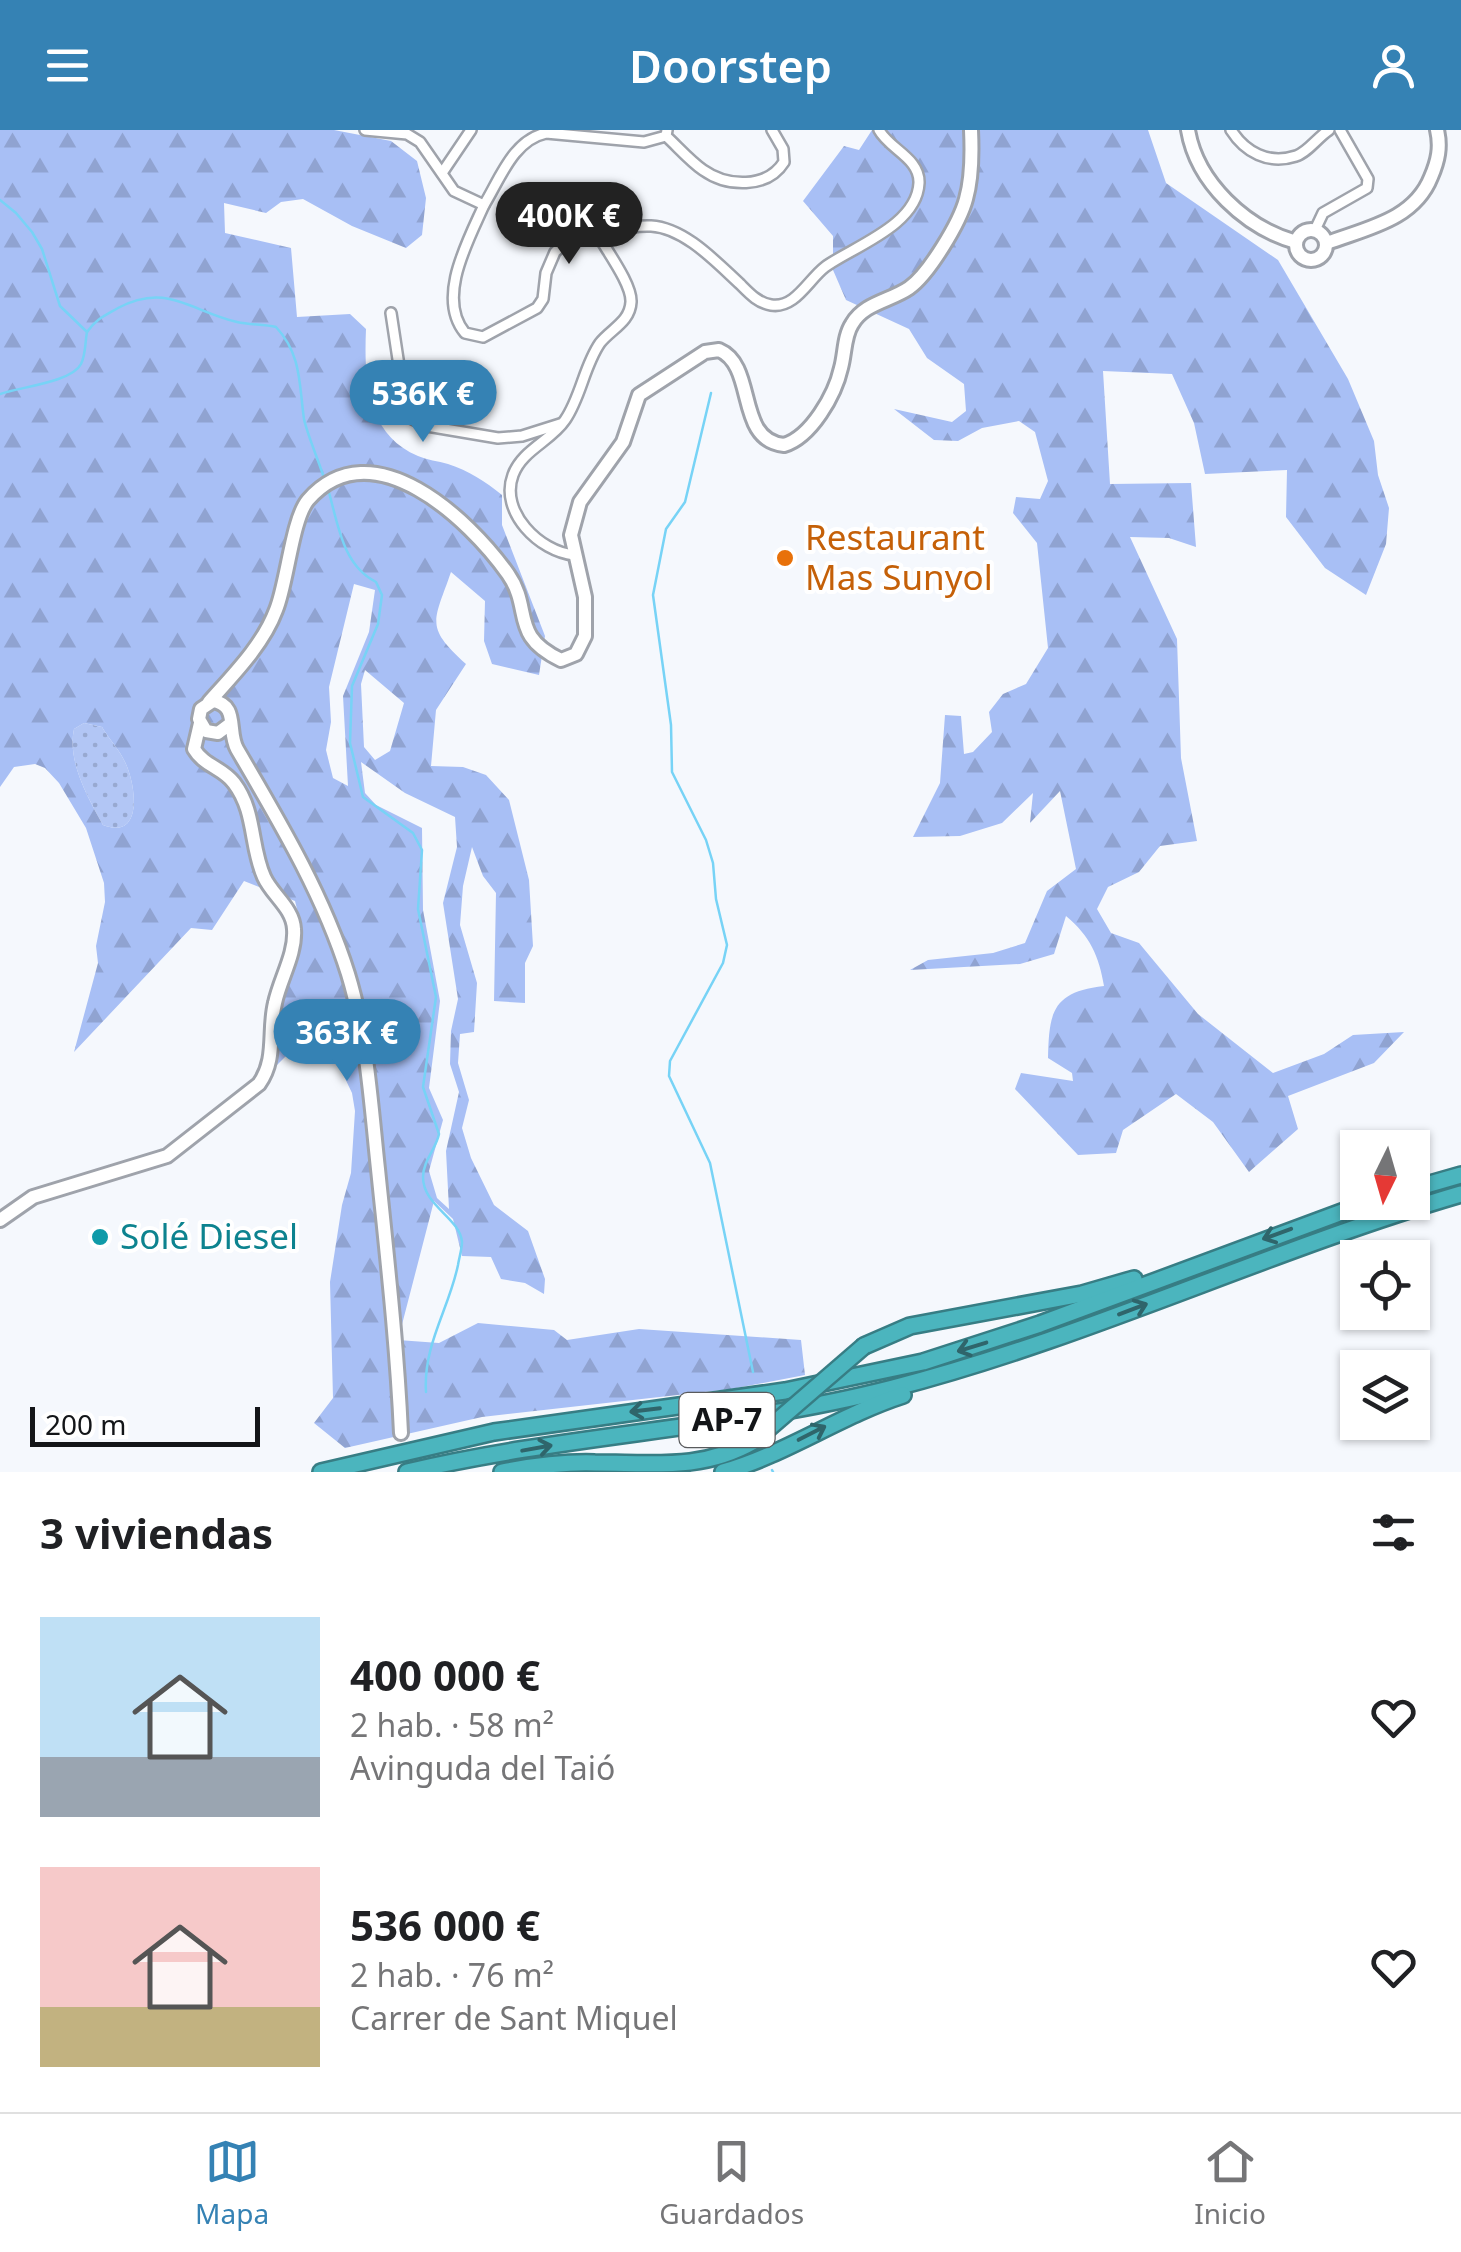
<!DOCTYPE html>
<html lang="es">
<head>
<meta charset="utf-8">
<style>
	:root { --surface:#fff; --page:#f6f6f6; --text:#202124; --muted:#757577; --line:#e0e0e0; --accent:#3582b4 }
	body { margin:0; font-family:"Noto Sans",sans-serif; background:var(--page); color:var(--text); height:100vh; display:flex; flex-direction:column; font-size:38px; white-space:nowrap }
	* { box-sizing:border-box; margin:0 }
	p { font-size:32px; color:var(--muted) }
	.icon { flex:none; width:55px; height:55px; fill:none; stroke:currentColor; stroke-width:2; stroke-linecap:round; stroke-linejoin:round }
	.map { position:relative; height:1342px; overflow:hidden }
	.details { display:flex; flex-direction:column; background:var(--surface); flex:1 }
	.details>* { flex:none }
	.needle { width:65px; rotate:185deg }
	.tools { position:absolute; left:1340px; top:1000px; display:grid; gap:20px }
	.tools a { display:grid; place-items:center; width:90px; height:90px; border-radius:0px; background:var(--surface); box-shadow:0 2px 8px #0004; font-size:50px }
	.scale { position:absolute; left:30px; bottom:25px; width:230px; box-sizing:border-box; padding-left:10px; border:5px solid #131518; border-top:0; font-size:28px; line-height:35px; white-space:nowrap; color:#131518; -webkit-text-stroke:8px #fff; paint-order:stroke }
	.price { position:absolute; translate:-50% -85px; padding:0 22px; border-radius:35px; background:var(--accent); color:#fff; font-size:32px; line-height:65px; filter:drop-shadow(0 2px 5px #0008) }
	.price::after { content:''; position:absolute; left:50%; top:60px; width:30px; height:22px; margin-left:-15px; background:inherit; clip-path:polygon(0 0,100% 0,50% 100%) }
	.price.on { background:#222; color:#fff }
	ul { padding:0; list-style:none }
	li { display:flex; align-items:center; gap:30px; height:250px; padding:0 40px }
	li span { display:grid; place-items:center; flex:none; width:280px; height:200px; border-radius:0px; color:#555 }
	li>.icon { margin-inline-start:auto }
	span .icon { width:120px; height:120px; fill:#fffc; stroke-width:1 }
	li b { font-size:42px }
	h2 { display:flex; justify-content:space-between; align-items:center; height:120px; padding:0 40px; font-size:42px }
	header { display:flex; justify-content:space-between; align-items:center; height:130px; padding:0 40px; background:var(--accent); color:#fff; font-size:45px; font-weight:600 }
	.tab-bar { display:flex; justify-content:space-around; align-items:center; height:140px; border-top:2px solid var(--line); background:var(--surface); font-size:28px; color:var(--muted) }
	.tab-bar a { display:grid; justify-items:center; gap:5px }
	.tab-bar .on { color:var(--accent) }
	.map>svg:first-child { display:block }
	.grass { fill:url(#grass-dots) }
	.forest { fill:url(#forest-firs); fill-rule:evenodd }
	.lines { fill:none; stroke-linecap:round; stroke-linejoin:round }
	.stream { stroke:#77d3f6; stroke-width:2.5 }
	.street-casing { stroke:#9fa3ab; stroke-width:14 }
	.secondary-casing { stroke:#9fa3ab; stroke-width:18 }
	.highway-casing { stroke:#377d84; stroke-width:20 }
	.street { stroke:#fff; stroke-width:9 }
	.secondary { stroke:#fff; stroke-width:12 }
	.highway { stroke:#4bb5be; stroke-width:15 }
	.highway-bridge-casing { stroke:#377d84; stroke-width:20; stroke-linecap:butt }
	.highway-bridge { stroke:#4bb5be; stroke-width:15 }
	.oneway { stroke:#2f656b }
	.food-dot { fill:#e8710a; stroke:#fff; stroke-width:4 }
	.culture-dot { fill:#0f9aa8; stroke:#fff; stroke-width:4 }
	.labels { text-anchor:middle; stroke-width:8; stroke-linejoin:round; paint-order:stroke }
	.shield { fill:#fff; stroke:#5a5b5d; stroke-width:2.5 }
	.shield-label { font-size:32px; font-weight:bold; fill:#131518 }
	.food-label { font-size:35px; fill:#c56008; stroke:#fff; text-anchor:start }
	.culture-label { font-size:35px; fill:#0d838f; stroke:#fff; text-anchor:start }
</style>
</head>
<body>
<header><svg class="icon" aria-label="menu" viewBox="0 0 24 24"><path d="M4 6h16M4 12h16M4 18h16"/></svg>Doorstep<svg class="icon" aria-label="person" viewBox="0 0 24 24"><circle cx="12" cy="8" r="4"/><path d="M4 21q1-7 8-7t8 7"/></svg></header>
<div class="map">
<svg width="1461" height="1342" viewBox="0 0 1461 1342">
	<defs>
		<pattern id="grass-dots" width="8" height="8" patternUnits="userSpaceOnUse" patternTransform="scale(2.5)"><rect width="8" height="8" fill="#b2c6f5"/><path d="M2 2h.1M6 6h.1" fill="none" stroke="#98a9d1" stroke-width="1.8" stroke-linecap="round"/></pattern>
		<pattern id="forest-firs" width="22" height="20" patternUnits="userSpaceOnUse" patternTransform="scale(2.5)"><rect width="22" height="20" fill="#a8bff5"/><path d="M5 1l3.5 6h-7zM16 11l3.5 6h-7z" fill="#90a3d1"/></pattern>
	</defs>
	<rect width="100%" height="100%" fill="#f5f8fd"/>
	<path class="grass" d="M84 593 102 597C109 609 119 619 125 632 136 654 144 711 103 695 88 668 67 631 74 599Z"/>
	<g class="forest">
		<path d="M0 0H334L391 11 417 31 426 68 422 105 406 118 352 96 303 69 281 72 266 83 224 73 225 103 291 118 297 187 350 184 366 199C364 248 366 304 418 326 427 330 438 331 448 334 469 341 485 351 502 365V395L545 506 539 545 492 534 484 511 485 471 451 442C434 492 424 496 466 534L436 580 431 636 463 637 486 645 509 670 529 750 533 816 525 833V873L494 871 496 763 483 746 472 717 463 756 460 795 477 853 474 902 460 904 458 933 469 970 462 998 471 1028 494 1075 528 1101 545 1149 544 1164 525 1153 501 1149 491 1127 462 1126 453 1089 434 1071 398 1210 439 1213 478 1193 554 1200 567 1210 639 1199 801 1210 805 1245 731 1259 482 1287 345 1318 314 1293 333 1268 330 1152 342 1075 351 1043 355 981 352 963 341 940 324 921 302 910 276 936 279 871 303 803 295 771 244 751 212 800 191 798 74 922 98 833 96 816 105 772 104 753 86 698 59 653 45 638 35 634 14 637 0 657ZM354 454 375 460 369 502 343 566 348 656 333 648 326 620 331 592 329 557ZM365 540 404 573 390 621 375 630 364 617 361 554ZM84 593 102 597C109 609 119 619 125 632 136 654 144 711 103 695 88 668 67 631 74 599ZM361 632 405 663 455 687 457 717 443 773 458 869 451 901 450 934 459 962 446 1021 449 1079 437 1068 429 1041 443 990 429 958 440 871 423 780 422 698 376 675 365 663Z"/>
		<path d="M872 0H1148L1166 53 1278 130 1348 249 1374 311 1378 345 1389 378 1386 414 1366 465 1325 438 1286 387 1287 340 1205 344 1194 293 1172 244 1103 241 1110 354 1191 353 1196 417 1169 408 1130 407 1177 509 1181 628 1197 711 1160 716 1139 742 1108 757 1097 779 1111 803 1139 813 1198 884 1273 943 1324 924 1353 905 1404 902 1374 933 1288 966 1298 999 1249 1042 1213 992 1176 964 1123 1000 1116 1023 1078 1025 1015 959 1021 943 1073 951 1072 943 1048 928C1049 881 1053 862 1104 856 1099 826 1090 806 1066 786L1054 824 1020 834 910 840 928 830 993 823 1025 813 1047 761 1076 739 1060 661 1030 693 1033 663 1002 693 960 706 913 707 940 653 945 585 961 586 964 624 973 622 992 602 989 582 1003 564 1026 554 1048 518 1037 413 1013 383 1016 367 1040 369 1048 351 1035 302 1019 291 982 298 958 311 934 310 894 279 952 292 966 281 964 254 927 228 909 199 846 170 833 140V106L803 71 844 16 859 20Z"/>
	</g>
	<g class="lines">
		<g class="stream">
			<path d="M0 70 16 83 32 102 42 119 60 176 87 202C96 189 104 186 118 178 167 152 190 181 237 192 250 195 264 194 276 197 302 225 299 255 304 289 307 304 320 334 325 351"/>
			<polyline points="711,263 685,372 666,399 653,465 671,595 672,642 706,710 713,733 716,769 727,815 723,833 670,931 669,946 710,1033 753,1242"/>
			<path d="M0 264C20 257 72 252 81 234 86 224 85 212 87 202"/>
			<path d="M328 359C338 393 342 435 376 452L382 465 378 494 352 556 350 613 363 667 413 703 422 720 418 779 436 867 423 957 439 1004C436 1019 423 1031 423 1047 423 1076 460 1088 462 1112 462 1119 459 1128 458 1135 449 1179 423 1215 426 1262"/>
			<polyline points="772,1340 773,1342"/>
		</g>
		<defs>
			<g id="street">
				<path d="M365 0 407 4 420 12 454 61 484 75C468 111 436 168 465 203L483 207 537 178 543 169 546 143 555 122 565 113 597 103C606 120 632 154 631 172 630 192 611 199 600 213 584 236 581 267 565 290 551 311 522 320 513 345 499 382 540 422 574 425"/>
				<path d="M667 0 666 6C678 17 690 31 703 40 727 57 767 59 784 32L783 19 772 0"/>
				<path d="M1231 0C1245 22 1268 35 1296 26 1307 23 1318 7 1329 0"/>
				<polyline points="442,43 471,0"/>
				<path d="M484 75C500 49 513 10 546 3L644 12 666 6"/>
				<polyline points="1315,100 1323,83 1367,58 1368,49 1340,0"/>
				<path d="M597 103C614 100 633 95 651 96 685 98 716 132 740 154 749 163 758 173 771 175 795 179 808 150 825 137 852 117 917 96 919 53 920 28 889 19 879 0"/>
				<polyline points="391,183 406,282 410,288 427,296 498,308 522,306 560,294"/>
			</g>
			<g id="secondary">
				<path d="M1188 0C1197 53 1246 98 1296 112"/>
				<circle cx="1311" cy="115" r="15"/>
				<path d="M1327 113C1367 98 1414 90 1431 47 1438 31 1441 17 1437 0"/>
				<path d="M209 572C233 545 263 515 276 480 287 454 292 389 308 370 372 297 469 389 508 444 533 480 509 505 561 530L576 524 585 506V467L571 405 580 372 623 312 639 265 705 222 719 220C757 236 735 310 784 315 811 307 835 265 841 238 845 224 844 206 852 194 864 173 890 171 909 158 929 144 960 92 966 69 972 48 972 21 971 0"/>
				<path d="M230 594 218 603 206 601 199 589 201 579 213 571C239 575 227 601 237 619 279 691 323 764 348 844 367 906 371 974 378 1039 387 1127 397 1215 401 1303"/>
				<path d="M0 1090 33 1067 167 1026 259 954C277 929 268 901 275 873 280 849 296 824 294 799 293 778 272 765 264 747 250 716 256 682 234 653 223 638 204 636 194 619L200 593"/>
			</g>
			<g id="highway">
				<polyline points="1412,1059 1461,1045"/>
				<polyline points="864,1216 910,1196 1082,1164 1134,1149"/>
				<polyline points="321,1342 494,1302 785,1261 923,1232 1040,1194 1369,1072"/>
				<path d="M407 1342C567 1304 734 1299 893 1258 1087 1208 1269 1120 1461 1064"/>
				<path d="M502 1342C533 1336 564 1332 595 1333 652 1333 702 1341 754 1311"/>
				<path d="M723 1342C786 1324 841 1285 903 1265"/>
			</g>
		</defs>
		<use href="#street" class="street-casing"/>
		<use href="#secondary" class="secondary-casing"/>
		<use href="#highway" class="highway-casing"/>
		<use href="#street" class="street"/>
		<use href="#secondary" class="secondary"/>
		<use href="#highway" class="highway"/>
		<defs>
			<polyline id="highway-bridge" points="754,1311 864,1216"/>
		</defs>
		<use href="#highway-bridge" class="highway-bridge-casing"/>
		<use href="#highway-bridge" class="highway-bridge"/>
	</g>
	<defs><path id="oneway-shaft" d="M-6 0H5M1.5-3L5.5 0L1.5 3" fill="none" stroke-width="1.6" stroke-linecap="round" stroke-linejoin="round" transform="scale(2.5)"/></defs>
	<g class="oneway">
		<use href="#oneway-shaft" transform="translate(1277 1104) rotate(160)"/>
		<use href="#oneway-shaft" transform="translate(1133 1179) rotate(-21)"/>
		<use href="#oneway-shaft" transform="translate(972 1217) rotate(163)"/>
		<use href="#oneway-shaft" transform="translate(645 1280) rotate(173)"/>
		<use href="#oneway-shaft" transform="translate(812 1303) rotate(-27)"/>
		<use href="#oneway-shaft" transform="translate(537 1318) rotate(-10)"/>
	</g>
	<circle class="food-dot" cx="785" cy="428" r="10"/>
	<circle class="culture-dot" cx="100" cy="1107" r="10"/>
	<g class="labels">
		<rect class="shield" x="679.5" y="1263" width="95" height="54" rx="8"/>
		<g class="shield-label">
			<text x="727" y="1301">AP-7</text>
		</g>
		<g class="food-label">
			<text x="805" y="420">Restaurant<tspan x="805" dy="40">Mas Sunyol</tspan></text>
		</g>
		<g class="culture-label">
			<text x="120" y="1119">Solé Diesel</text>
		</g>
	</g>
</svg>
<div class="tools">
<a><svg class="needle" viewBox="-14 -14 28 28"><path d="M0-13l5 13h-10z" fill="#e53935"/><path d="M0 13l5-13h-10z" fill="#757577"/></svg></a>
<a><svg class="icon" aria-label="locate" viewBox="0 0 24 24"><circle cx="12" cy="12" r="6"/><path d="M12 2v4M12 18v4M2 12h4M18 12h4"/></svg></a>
<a><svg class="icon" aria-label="layers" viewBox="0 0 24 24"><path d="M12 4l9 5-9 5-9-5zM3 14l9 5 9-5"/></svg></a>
</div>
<div class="scale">200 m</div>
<b class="price on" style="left:569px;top:137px">400K €</b>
<b class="price" style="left:423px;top:315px">536K €</b>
<b class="price" style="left:347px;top:954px">363K €</b>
</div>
<section class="details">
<h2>3 viviendas<svg class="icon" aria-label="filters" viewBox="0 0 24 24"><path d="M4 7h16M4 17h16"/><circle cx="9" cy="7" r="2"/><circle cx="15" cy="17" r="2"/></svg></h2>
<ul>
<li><span style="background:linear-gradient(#bfe0f5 70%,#9aa5b1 0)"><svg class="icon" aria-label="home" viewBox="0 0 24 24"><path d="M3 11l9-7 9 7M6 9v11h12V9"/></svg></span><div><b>400 000 €</b><p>2 hab. · 58 m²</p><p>Avinguda del Taió</p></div><svg class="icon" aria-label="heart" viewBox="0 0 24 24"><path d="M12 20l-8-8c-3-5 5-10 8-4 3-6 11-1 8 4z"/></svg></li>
<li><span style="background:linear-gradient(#f6c9c9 70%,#c2b280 0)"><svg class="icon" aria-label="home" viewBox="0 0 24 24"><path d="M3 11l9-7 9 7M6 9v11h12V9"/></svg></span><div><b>536 000 €</b><p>2 hab. · 76 m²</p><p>Carrer de Sant Miquel</p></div><svg class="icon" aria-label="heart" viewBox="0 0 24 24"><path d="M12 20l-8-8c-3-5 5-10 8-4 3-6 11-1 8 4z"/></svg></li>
</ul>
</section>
<nav class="tab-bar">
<a class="on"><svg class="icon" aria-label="map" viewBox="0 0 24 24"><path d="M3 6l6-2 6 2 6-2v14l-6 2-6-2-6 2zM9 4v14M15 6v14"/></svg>Mapa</a>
<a><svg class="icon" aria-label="saved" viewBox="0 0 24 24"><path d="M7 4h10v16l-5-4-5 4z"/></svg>Guardados</a>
<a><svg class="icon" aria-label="home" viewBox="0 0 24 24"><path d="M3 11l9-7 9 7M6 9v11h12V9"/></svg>Inicio</a>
</nav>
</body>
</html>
